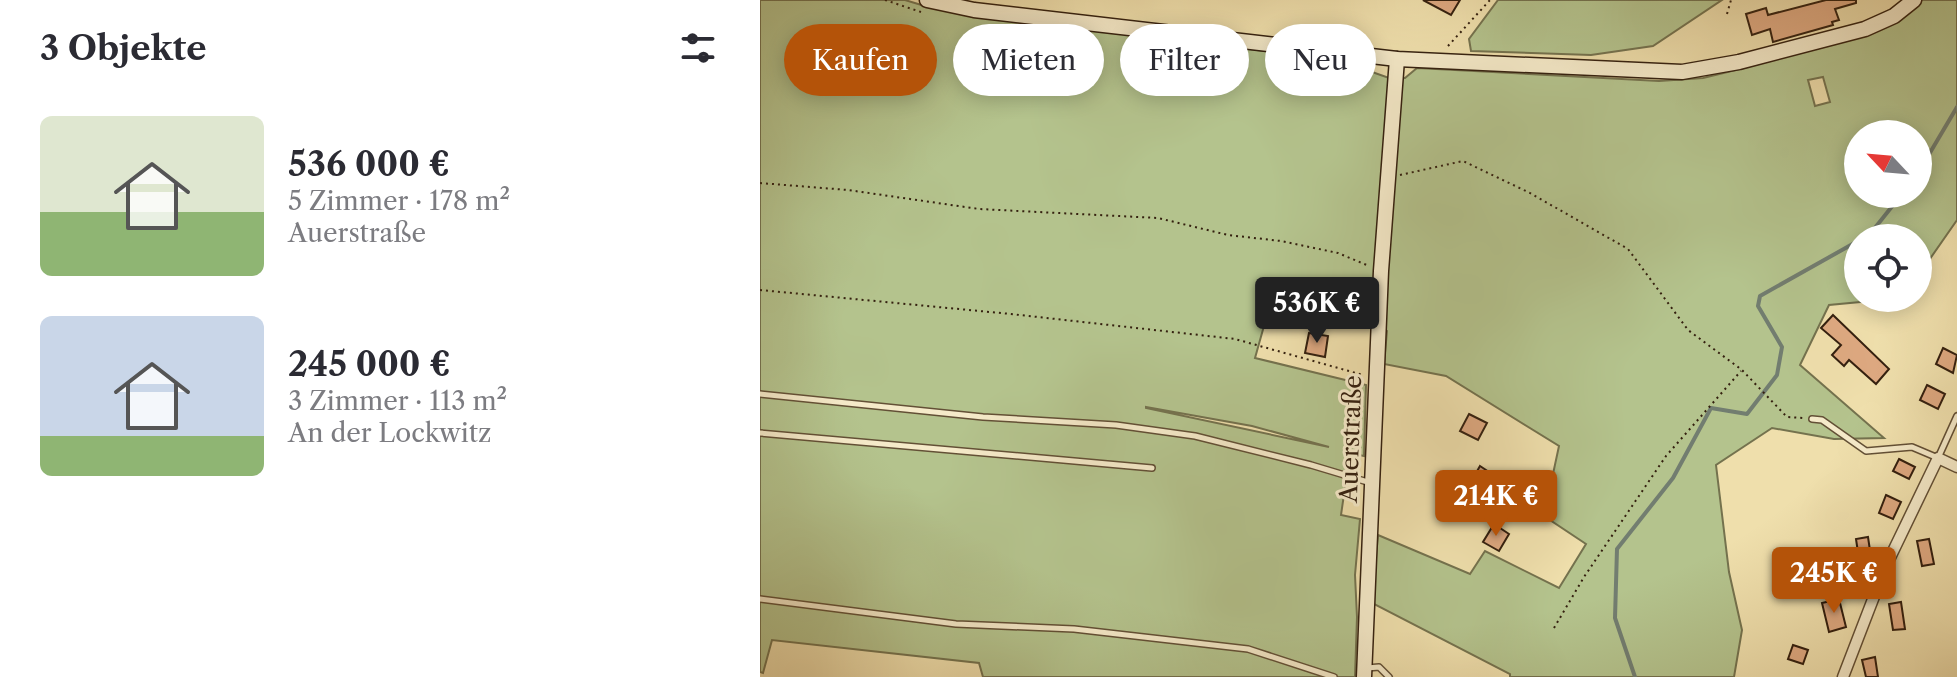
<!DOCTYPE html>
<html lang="de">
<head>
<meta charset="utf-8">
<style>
	:root { --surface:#fff; --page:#f2f2f3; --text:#2b2b33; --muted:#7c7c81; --accent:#b45309 }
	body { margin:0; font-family:"Libre Caslon Text",serif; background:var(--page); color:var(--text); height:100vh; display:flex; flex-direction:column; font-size:30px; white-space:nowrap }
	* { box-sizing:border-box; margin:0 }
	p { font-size:26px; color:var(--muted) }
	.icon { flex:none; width:44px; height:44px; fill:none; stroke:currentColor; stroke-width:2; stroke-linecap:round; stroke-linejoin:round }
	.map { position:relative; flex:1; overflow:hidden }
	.details { display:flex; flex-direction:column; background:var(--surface); width:760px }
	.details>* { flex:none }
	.guide { position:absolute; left:24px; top:24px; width:760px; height:72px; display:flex; gap:16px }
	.needle { width:52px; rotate:296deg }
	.buttons { position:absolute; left:1084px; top:120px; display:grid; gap:16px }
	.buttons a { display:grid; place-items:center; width:88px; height:88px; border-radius:50%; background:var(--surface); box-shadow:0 4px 20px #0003; font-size:40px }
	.price { position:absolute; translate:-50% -68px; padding:0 18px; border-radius:8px; background:var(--accent); color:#fff; font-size:26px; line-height:52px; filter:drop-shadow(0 2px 4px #0008) }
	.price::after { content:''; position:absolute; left:50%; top:48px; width:24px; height:18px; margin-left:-12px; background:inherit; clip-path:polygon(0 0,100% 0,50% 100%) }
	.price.selected { background:#222; color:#fff }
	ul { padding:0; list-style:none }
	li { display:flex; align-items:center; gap:24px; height:200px; padding:0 40px }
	li span { display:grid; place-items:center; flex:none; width:224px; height:160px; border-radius:12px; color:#555 }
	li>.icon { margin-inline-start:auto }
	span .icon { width:96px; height:96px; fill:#fffc; stroke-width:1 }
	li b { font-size:34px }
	h2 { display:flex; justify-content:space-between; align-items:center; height:96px; padding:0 40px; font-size:34px }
	.tag { padding:0 28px; border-radius:36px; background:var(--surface); box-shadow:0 4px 20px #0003; font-size:28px; line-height:72px }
	.tag.selected { background:var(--accent); color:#fff }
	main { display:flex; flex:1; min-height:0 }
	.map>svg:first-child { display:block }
	.green { fill:#b4c38d; stroke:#74724e; stroke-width:2; fill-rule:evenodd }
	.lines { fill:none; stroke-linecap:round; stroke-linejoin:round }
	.stream { stroke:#727d70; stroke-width:4 }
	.building { fill:#dea981; stroke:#34200f; stroke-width:2 }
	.lane-casing { stroke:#635036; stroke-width:8 }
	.street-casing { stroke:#635036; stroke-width:13 }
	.secondary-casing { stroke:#34200f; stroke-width:17 }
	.path { stroke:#34200f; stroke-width:2; stroke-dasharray:2 4; stroke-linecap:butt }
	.lane { stroke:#f5eac9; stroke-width:5 }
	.street { stroke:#f5eac9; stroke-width:10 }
	.secondary { stroke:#f5eac9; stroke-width:14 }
	.labels { text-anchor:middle; stroke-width:6; stroke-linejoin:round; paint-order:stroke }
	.street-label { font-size:24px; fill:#34200f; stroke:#f5eac9 }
</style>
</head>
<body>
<main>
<section class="details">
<h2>3 Objekte<svg class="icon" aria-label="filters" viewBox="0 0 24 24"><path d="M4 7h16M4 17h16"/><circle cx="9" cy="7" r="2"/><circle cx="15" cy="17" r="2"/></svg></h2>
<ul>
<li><span style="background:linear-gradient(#dfe7d0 60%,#8fb573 0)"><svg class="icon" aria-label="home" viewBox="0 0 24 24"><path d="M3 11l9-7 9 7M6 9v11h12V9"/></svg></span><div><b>536 000 €</b><p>5 Zimmer · 178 m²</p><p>Auerstraße</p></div></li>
<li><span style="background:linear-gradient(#c9d6e8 75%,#8fb573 0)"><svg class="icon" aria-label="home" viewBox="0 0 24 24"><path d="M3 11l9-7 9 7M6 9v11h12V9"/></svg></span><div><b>245 000 €</b><p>3 Zimmer · 113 m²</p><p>An der Lockwitz</p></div></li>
</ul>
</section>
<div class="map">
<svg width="1197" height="677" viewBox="0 0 1197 677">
	<rect width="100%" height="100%" fill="#efdfac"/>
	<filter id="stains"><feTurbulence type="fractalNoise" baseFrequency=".0025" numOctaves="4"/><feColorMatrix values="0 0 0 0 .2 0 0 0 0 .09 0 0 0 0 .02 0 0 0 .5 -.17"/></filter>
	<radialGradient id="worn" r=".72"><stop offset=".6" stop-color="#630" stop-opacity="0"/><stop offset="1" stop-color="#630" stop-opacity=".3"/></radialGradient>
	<g class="green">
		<path d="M0 0H145L168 7 581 61 629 78H645L657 68 899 81 943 78 984 68 1142 17 1162 0H1197V220L1158 276V238H1098V298H1143L1069 305 1040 365 1124 438 1074 439 1012 428 956 465 969 572 982 630 974 677H750V674L612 603 618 535 710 574 725 551 799 588 826 544 784 516 799 446 686 376 624 364 627 331 509 308 495 358 606 385 604 456 590 453 581 515 600 519 595 575 597 617 595 677H223L219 663 12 640 3 673 0 672ZM1063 77 1070 102 1055 106 1048 80ZM1098 134H1158V194H1098ZM386 407 492 426 569 447 386 408Z"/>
		<polygon points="738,0 962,0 893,46 831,55 711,51 709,39"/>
	</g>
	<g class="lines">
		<g class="stream">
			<polyline points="1158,173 1197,107"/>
			<polyline points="1102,238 1110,234 1142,194"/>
			<polyline points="875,677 855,618 857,549 913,478 951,408 987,414 1017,375 1022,347 998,306 1000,296 1098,241"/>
		</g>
	</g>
	<g class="building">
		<polygon points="663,0 700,0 691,15"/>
		<polygon points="1066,0 1096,0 1096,3 1075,9 1079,20 1072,22 1073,25 1013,42 1010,29 992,35 986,14 1006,8 1008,15"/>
		<polygon points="1073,315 1129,369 1116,384 1089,360 1084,366 1072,355 1081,345 1061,328"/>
		<polygon points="549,333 568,336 565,357 545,353"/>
		<polygon points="1183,348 1197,355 1193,373 1176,364"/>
		<polygon points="1167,385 1185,394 1178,409 1160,400"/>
		<polygon points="709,414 727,423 718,440 700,431"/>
		<polygon points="1139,459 1155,467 1149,479 1133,471"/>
		<polygon points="720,466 729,472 724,480 736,487 728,500 707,489"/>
		<polygon points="1126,495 1141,502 1133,519 1119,513"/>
		<polygon points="734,524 749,534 739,551 723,542"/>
		<polygon points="1108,537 1112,564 1100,566 1096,539"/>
		<polygon points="1169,539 1174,564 1162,566 1157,541"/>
		<polygon points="1079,599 1086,627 1069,632 1062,603"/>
		<polygon points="1141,602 1145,629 1133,630 1129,604"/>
		<polygon points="1033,645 1048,650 1043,664 1028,659"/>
		<polygon points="1115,657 1118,677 1106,677 1102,660"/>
	</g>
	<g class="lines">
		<defs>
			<g id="lane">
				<polyline points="0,394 223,417 356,425 435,436 551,465 611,483"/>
				<polyline points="1052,419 1062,420 1106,451 1152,447 1178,458 1197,416"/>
				<polyline points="0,433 392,468"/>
				<polyline points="0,599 196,624 314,629 488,649 574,677"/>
				<polyline points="607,668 619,667 629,677"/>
			</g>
			<polyline id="street" points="1083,677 1125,568 1178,458 1197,467"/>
			<g id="secondary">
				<polyline points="167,0 214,10 637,59 922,72 979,62 1105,29 1134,16 1154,0"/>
				<polyline points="604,677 621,271 637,59"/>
			</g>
		</defs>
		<use href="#lane" class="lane-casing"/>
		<use href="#street" class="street-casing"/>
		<use href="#secondary" class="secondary-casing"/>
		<g class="path">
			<polyline points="125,0 161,12"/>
			<polyline points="967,14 971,0"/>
			<polyline points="688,46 730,0"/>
			<polyline points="640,175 703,161 770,193 868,249 928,330 982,370 1027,417 1044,418"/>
			<polyline points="0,183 88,190 219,209 398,218 468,235 521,241 578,253 609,266"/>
			<polyline points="0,290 251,314 475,339 603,375"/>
			<polyline points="794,628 824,577 906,456 981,371"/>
		</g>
		<use href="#lane" class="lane"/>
		<use href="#street" class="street"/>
		<use href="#secondary" class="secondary"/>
	</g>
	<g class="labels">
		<g class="street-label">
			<text transform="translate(591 439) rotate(-88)" y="8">Auerstraße</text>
		</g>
	</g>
	<rect width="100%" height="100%" filter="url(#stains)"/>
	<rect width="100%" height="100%" fill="url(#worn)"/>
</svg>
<div class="buttons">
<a><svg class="needle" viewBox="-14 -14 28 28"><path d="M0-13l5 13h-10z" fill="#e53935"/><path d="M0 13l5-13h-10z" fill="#7c7c81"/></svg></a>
<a><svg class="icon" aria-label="locate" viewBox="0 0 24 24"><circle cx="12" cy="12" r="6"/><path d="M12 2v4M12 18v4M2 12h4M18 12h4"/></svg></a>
</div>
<b class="price selected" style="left:557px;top:345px">536K €</b>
<b class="price" style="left:736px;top:538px">214K €</b>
<b class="price" style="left:1074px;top:615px">245K €</b>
<div class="guide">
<a class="tag selected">Kaufen</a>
<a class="tag">Mieten</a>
<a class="tag">Filter</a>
<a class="tag">Neu</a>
</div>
</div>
</main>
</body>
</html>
